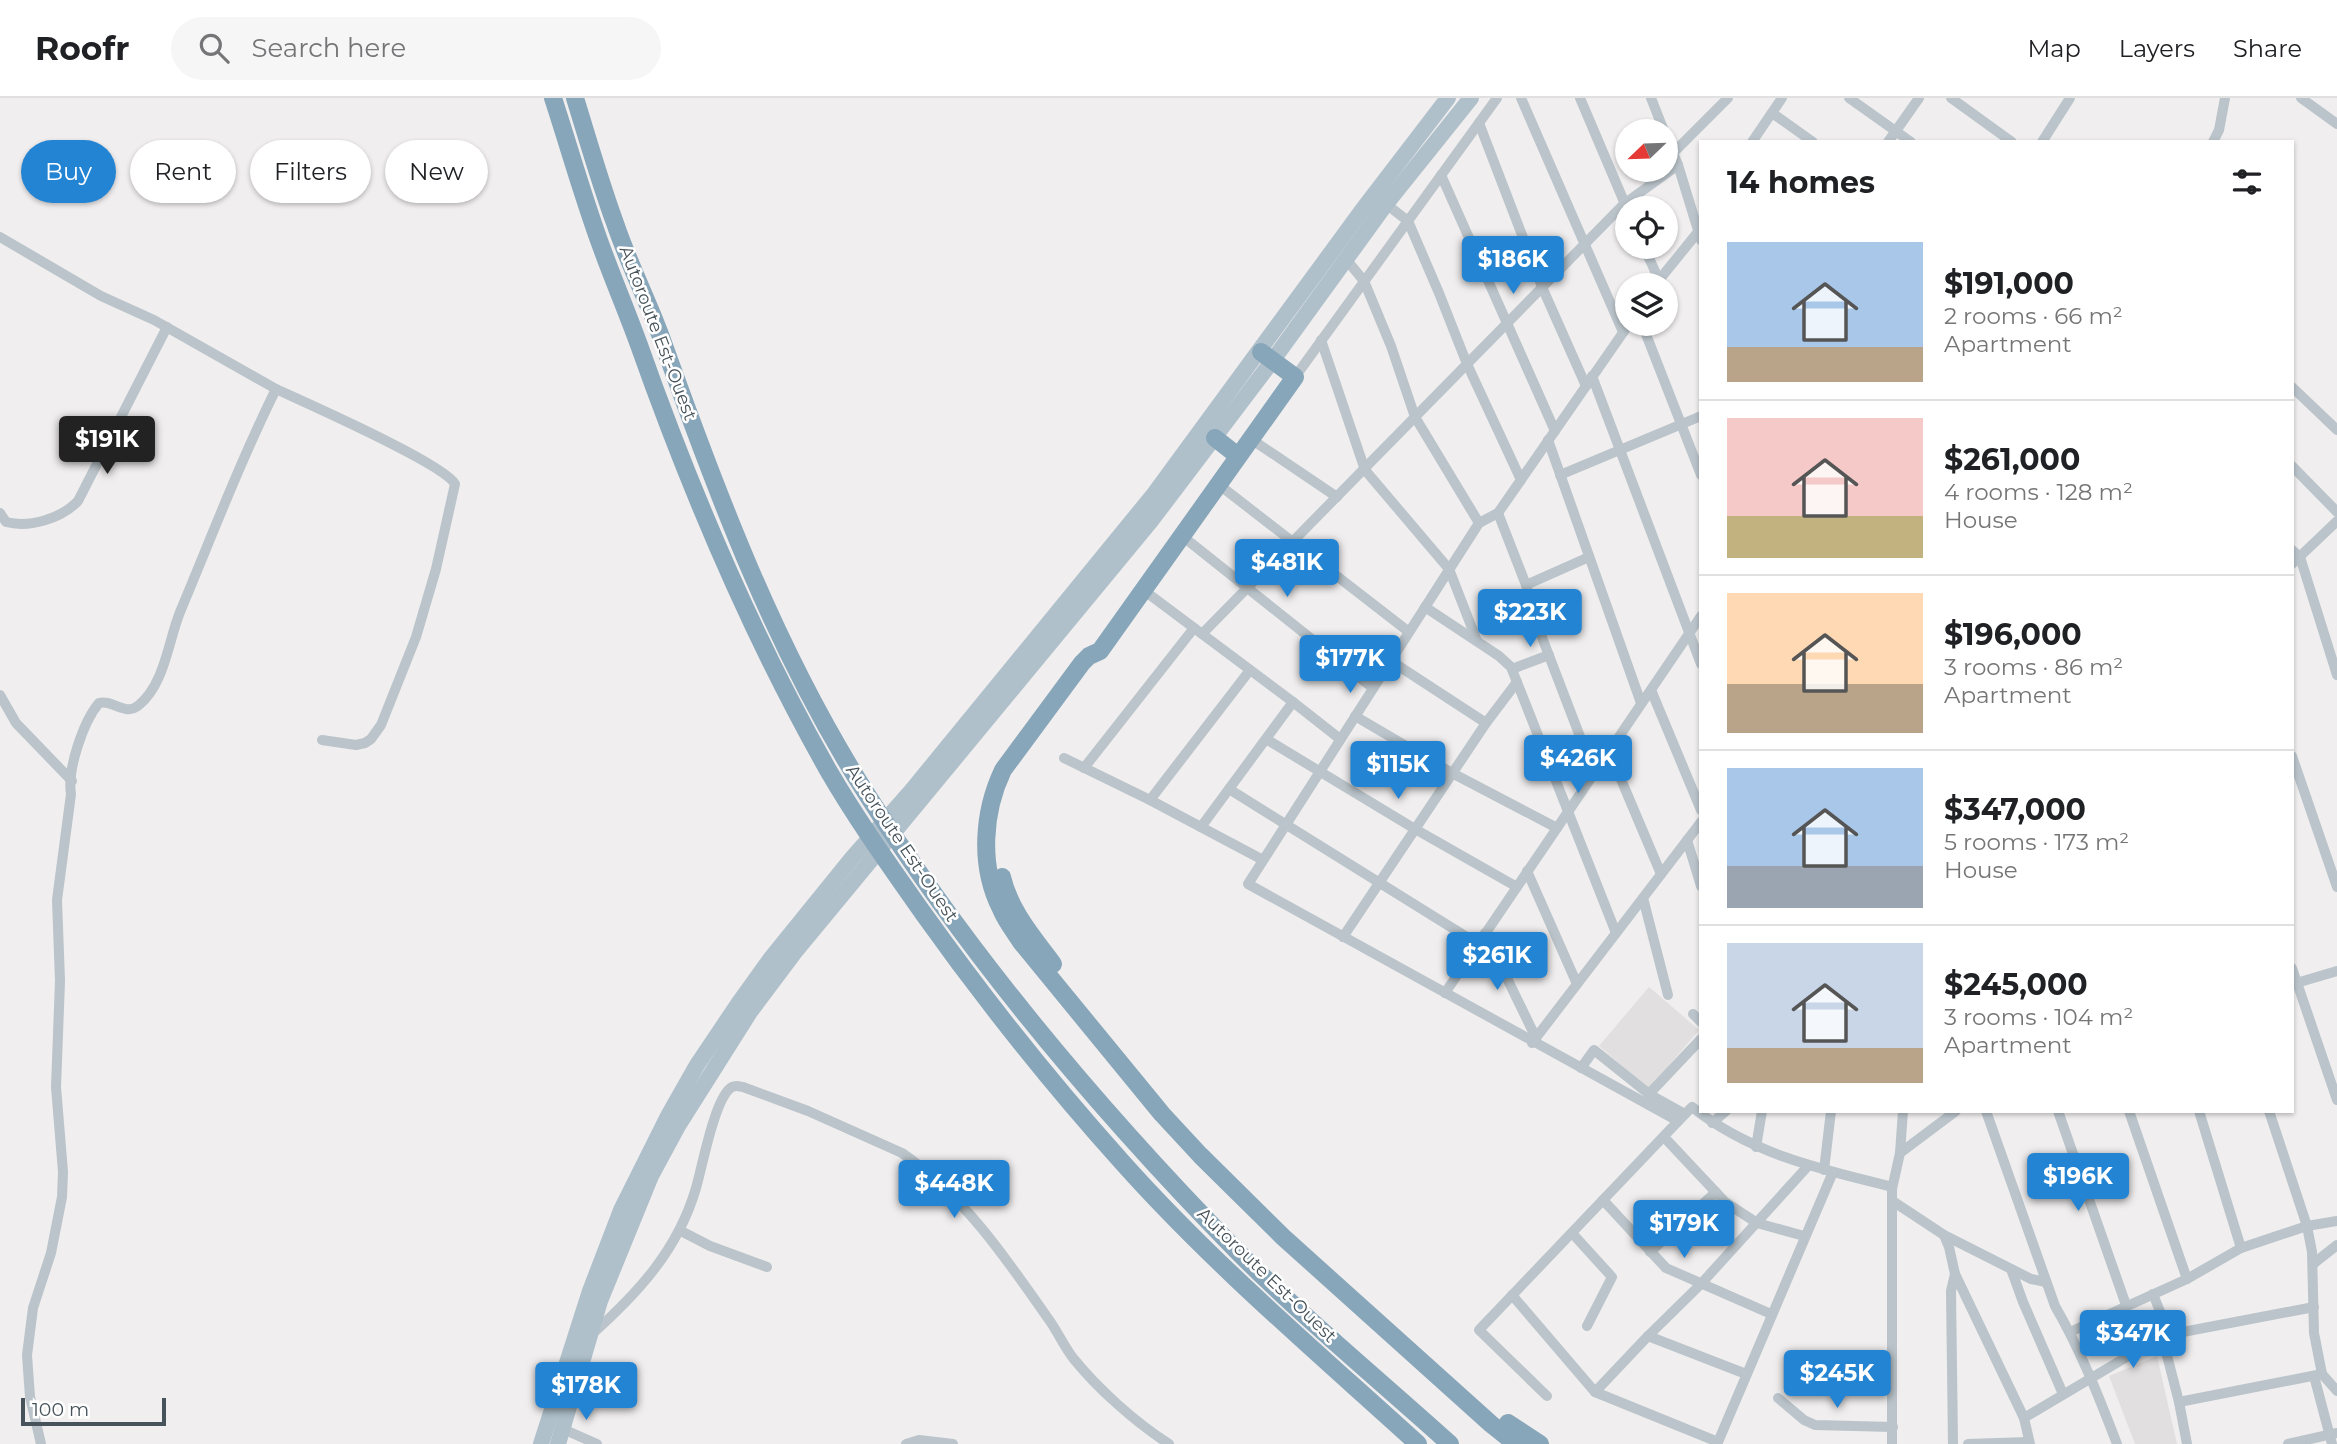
<!DOCTYPE html>
<html lang="en">
<head>
<meta charset="utf-8">
<style>
	:root { --surface:#fff; --page:#f6f6f6; --text:#202124; --muted:#757577; --line:#e0e0e0; --accent:#2484d4 }
	body { margin:0; font-family:Montserrat,sans-serif; background:var(--page); color:var(--text); height:100vh; display:flex; flex-direction:column; font-size:26px; white-space:nowrap }
	* { box-sizing:border-box; margin:0 }
	p { font-size:23px; color:var(--muted) }
	.icon { flex:none; width:38px; height:38px; fill:none; stroke:currentColor; stroke-width:2; stroke-linecap:round; stroke-linejoin:round }
	.map { position:relative; flex:1; overflow:hidden }
	.panel { position:absolute; left:1699px; top:42px; width:595px; height:973px; display:flex; flex-direction:column; background:var(--surface); border-radius:0px; box-shadow:0 2px 5px #0004 }
	.panel>* { flex:none }
	.guide { position:absolute; left:21px; top:42px; width:665px; height:63px; display:flex; gap:14px }
	.needle { width:46px; rotate:247deg }
	.controls { position:absolute; left:1615px; top:21px; display:grid; gap:14px }
	.controls a { display:grid; place-items:center; width:63px; height:63px; border-radius:50%; background:var(--surface); box-shadow:0 2px 5px #0004; font-size:35px }
	.scale { position:absolute; left:21px; bottom:18px; width:145px; box-sizing:border-box; padding-left:7px; border:4px solid #47535a; border-top:0; font-size:19px; line-height:24px; white-space:nowrap; color:#47535a; -webkit-text-stroke:5px #fff; paint-order:stroke }
	.price { position:absolute; translate:-50% -60px; padding:0 16px; border-radius:7px; background:var(--accent); color:#fff; font-size:23px; line-height:46px; filter:drop-shadow(0 2px 4px #0008) }
	.price::after { content:''; position:absolute; left:50%; top:42px; width:21px; height:16px; margin-left:-10px; background:inherit; clip-path:polygon(0 0,100% 0,50% 100%) }
	.price.current { background:#222; color:#fff }
	ul { padding:0; list-style:none }
	li { display:flex; align-items:center; gap:21px; height:175px; padding:0 28px }
	li+li { border-top:2px solid var(--line) }
	li span { display:grid; place-items:center; flex:none; width:196px; height:140px; border-radius:0px; color:#555 }
	li>.icon { margin-inline-start:auto }
	span .icon { width:84px; height:84px; fill:#fffc; stroke-width:1 }
	li b { font-size:30px }
	h2 { display:flex; justify-content:space-between; align-items:center; height:84px; padding:0 28px; font-size:30px }
	.tag { padding:0 24px; border-radius:32px; background:var(--surface); box-shadow:0 2px 5px #0004; font-size:24px; line-height:63px }
	.tag.current { background:var(--accent); color:#fff }
	header { display:flex; align-items:center; gap:42px; box-sizing:border-box; height:98px; padding:0 35px; background:var(--surface); border-bottom:2px solid var(--line) }
	header strong { font-size:33px }
	nav { display:flex; gap:38px; margin-inline-start:auto; font-size:24px }
	.search { width:490px; height:63px; background:var(--page); display:flex; align-items:center; gap:18px; box-sizing:border-box; padding:0 24px; border-radius:38px; color:var(--muted); font-size:26px }
	.map>svg:first-child { display:block }
	.education { fill:#e1dfdf }
	.lines { fill:none; stroke-linecap:round; stroke-linejoin:round }
	.street { stroke:#bac4ca; stroke-width:10 }
	.primary { stroke:#afc0cb; stroke-width:16 }
	.highway { stroke:#88a6ba; stroke-width:18 }
	.labels { text-anchor:middle; stroke-width:5; stroke-linejoin:round; paint-order:stroke }
	.street-label { font-size:18px; fill:#47535a; stroke:#fff }
</style>
</head>
<body>
<header>
<strong>Roofr</strong>
<div class="search"><svg class="icon" aria-label="search" viewBox="0 0 24 24"><circle cx="10" cy="10" r="6"/><path d="M15 15l6 6"/></svg>Search here</div>
<nav><a>Map</a><a>Layers</a><a>Share</a></nav>
</header>
<div class="map">
<svg width="2337" height="1346" viewBox="0 0 2337 1346">
	<rect width="100%" height="100%" fill="#f0eeee"/>
	<g class="education">
		<polygon points="1649,889 1699,932 1649,991 1599,948"/>
		<polygon points="2157,1258 2177,1346 2135,1346 2109,1278"/>
	</g>
	<g class="lines">
		<g class="street">
			<polyline points="1521,0 1623,234"/>
			<polyline points="1580,0 1628,113"/>
			<polyline points="1651,0 1664,33"/>
			<polyline points="1849,0 1911,44"/>
			<polyline points="1951,0 2012,44"/>
			<polyline points="2301,0 2337,26"/>
			<polyline points="1772,15 1813,44"/>
			<polyline points="1479,25 1542,189 1586,288"/>
			<polyline points="1666,38 1678,67 1701,142"/>
			<polyline points="1752,44 1782,0"/>
			<polyline points="1888,44 1919,0"/>
			<polyline points="2042,44 2070,0"/>
			<polyline points="2213,44 2219,32 2225,0"/>
			<polyline points="1673,55 1728,0"/>
			<polyline points="1441,77 1555,333"/>
			<polyline points="1386,106 1408,123 1439,195 1467,266 1521,382"/>
			<path d="M0 139 101 198 154 222 276 291C240 364 211 440 180 514 168 544 165 585 139 607 125 619 113 601 99 605 83 624 67 672 71 696L57 802 60 883 56 989 63 1074 62 1099 51 1155 33 1210 27 1257 30 1299 41 1346"/>
			<polyline points="1644,149 1659,182"/>
			<polyline points="1345,160 1364,183 1391,248 1415,319 1479,425"/>
			<polyline points="1655,187 1698,134"/>
			<polyline points="1629,226 1498,415 1479,425 1248,786 1678,1023"/>
			<polyline points="1642,226 1701,377"/>
			<polyline points="1321,242 1365,372 1449,471 1477,543"/>
			<polyline points="1592,278 1701,566"/>
			<polyline points="1295,279 1497,0"/>
			<polyline points="2292,289 2337,332"/>
			<path d="M276 291C306 305 443 365 455 386L436 471 416 539 381 627 371 641 365 645 356 647 322 642"/>
			<polyline points="1251,341 1337,399"/>
			<polyline points="1548,342 1641,605"/>
			<polyline points="2292,368 2337,414"/>
			<polyline points="1560,377 1701,318"/>
			<polyline points="1218,386 1409,534"/>
			<path d="M0 415 6 424C29 430 61 421 78 403L167 229"/>
			<polyline points="1498,415 1526,487 1543,542 1594,675"/>
			<polyline points="1181,437 1373,590"/>
			<polyline points="2292,452 2300,459 2337,577"/>
			<polyline points="2292,466 2337,423"/>
			<polyline points="1526,487 1589,459"/>
			<polyline points="1142,491 1293,604 1201,729"/>
			<polyline points="1425,509 1499,558 1511,569 1616,835"/>
			<polyline points="1202,536 1624,106 1678,67"/>
			<polyline points="1391,563 1486,625"/>
			<polyline points="1512,571 1549,557"/>
			<polyline points="1651,592 1701,712"/>
			<polyline points="0,597 16,625 72,683"/>
			<polyline points="1293,604 1340,641"/>
			<polyline points="1355,618 1452,675 1557,730"/>
			<polyline points="1266,641 1415,731 1517,789"/>
			<polyline points="1609,653 1661,776"/>
			<polyline points="2292,658 2337,789"/>
			<polyline points="1064,660 1150,702 1263,762"/>
			<polyline points="1084,670 1194,530"/>
			<polyline points="1229,691 1478,846"/>
			<polyline points="1150,702 1250,572"/>
			<polyline points="1687,742 1701,788"/>
			<polyline points="1527,773 1577,886"/>
			<polyline points="1643,800 1668,897"/>
			<polyline points="1485,835 1536,940"/>
			<polyline points="1343,839 1486,625 1517,584"/>
			<polyline points="2292,870 2337,1002"/>
			<polyline points="2293,886 2337,873"/>
			<polyline points="1445,895 1701,518"/>
			<polyline points="1693,916 1701,924"/>
			<polyline points="1532,945 1701,724"/>
			<path d="M1581 970 1594 952 1649 996 1685 1016 1692 1009C1750 1055 1818 1071 1889 1088L1892 1091"/>
			<polyline points="1649,996 1701,941"/>
			<path d="M1986 1013 2055 1208C2080 1251 2099 1299 2117 1346"/>
			<polyline points="2058,1013 2126,1207"/>
			<polyline points="2129,1013 2187,1181"/>
			<polyline points="2199,1013 2241,1150"/>
			<polyline points="2269,1013 2307,1128 2312,1154 2314,1235 2322,1276 2337,1293"/>
			<polyline points="1712,1025 1726,1013"/>
			<polyline points="1664,1039 1725,1104 1757,1125 1804,1138"/>
			<polyline points="1756,1049 1762,1013"/>
			<polyline points="1900,1055 1956,1013"/>
			<polyline points="1824,1072 1831,1013"/>
			<polyline points="1603,1102 1666,1170 1771,1216"/>
			<polyline points="1894,1104 1944,1137 2031,1181 2046,1184"/>
			<polyline points="681,1133 710,1148 767,1169"/>
			<polyline points="1572,1135 1612,1179 1587,1228"/>
			<polyline points="1944,1137 1949,1149 1955,1176 2024,1320"/>
			<polyline points="1650,1154 1716,1094"/>
			<polyline points="2313,1166 2337,1147"/>
			<polyline points="2011,1171 2023,1204 2063,1296"/>
			<polyline points="2153,1196 2165,1226 2162,1238 2179,1304 2187,1346"/>
			<polyline points="1512,1197 1595,1294 1718,1344 1833,1074"/>
			<polyline points="2070,1234 2187,1181 2241,1150 2307,1128 2337,1123"/>
			<path d="M591 1237C638 1195 678 1152 696 1090 702 1070 715 998 732 989 736 987 738 988 743 989L808 1013 902 1055C962 1096 1006 1160 1047 1219 1057 1232 1063 1247 1073 1260 1098 1291 1135 1324 1169 1346"/>
			<polyline points="1648,1238 1746,1276"/>
			<polyline points="2314,1278 2332,1346"/>
			<polyline points="1595,1294 1648,1238 1700,1187 1808,1068"/>
			<polyline points="1547,1298 1479,1232 1685,1016"/>
			<polyline points="1778,1300 1804,1322 1815,1327 1893,1329"/>
			<polyline points="2179,1304 2322,1276"/>
			<polyline points="563,1331 597,1346"/>
			<polyline points="906,1346 919,1342 953,1346"/>
			<polyline points="1892,1346 1892,1091 1900,1055 1903,1013"/>
			<polyline points="1953,1346 1951,1193 1955,1176"/>
			<polyline points="1968,1346 2029,1344"/>
			<polyline points="2030,1346 2024,1320 2162,1238 2314,1209"/>
			<polyline points="2288,1346 2337,1335"/>
		</g>
		<g class="primary">
			<polyline points="541,1346 590,1193 621,1112 668,1018 697,967 738,906 771,860 852,760 912,692 1154,396 1363,111 1448,0"/>
			<polyline points="558,1346 600,1203 651,1078 678,1028 750,914 795,854 1151,423 1273,262 1386,106 1471,0"/>
		</g>
		<g class="highway">
			<path d="M553 0C569 49 583 99 601 148 613 181 627 214 639 247 691 394 751 536 828 672 857 722 890 768 923 815 985 902 1051 985 1122 1064 1213 1166 1317 1254 1418 1346"/>
			<path d="M575 0C588 42 600 84 615 125 628 164 647 201 661 239 717 396 776 554 866 695 972 862 1099 1012 1237 1153 1304 1220 1379 1282 1450 1346"/>
			<path d="M1261 254 1295 279 1100 553 1089 558 1082 565 1003 672C983 714 979 768 1001 811 1006 823 1014 833 1021 844L1162 1016 1200 1057 1283 1139 1491 1326 1516 1346"/>
			<polyline points="1215,340 1238,358"/>
			<path d="M1002 779C1010 813 1033 839 1053 866"/>
			<polyline points="1508,1325 1540,1346"/>
		</g>
	</g>
	<g class="labels">
		<g class="street-label">
			<text transform="translate(658 235) rotate(69)" y="6">Autoroute Est-Ouest</text>
			<text transform="translate(902 745) rotate(56)" y="6">Autoroute Est-Ouest</text>
			<text transform="translate(1267 1177) rotate(44)" y="6">Autoroute Est-Ouest</text>
		</g>
	</g>
</svg>
<div class="controls">
<a><svg class="needle" viewBox="-14 -14 28 28"><path d="M0-13l5 13h-10z" fill="#e53935"/><path d="M0 13l5-13h-10z" fill="#757577"/></svg></a>
<a><svg class="icon" aria-label="locate" viewBox="0 0 24 24"><circle cx="12" cy="12" r="6"/><path d="M12 2v4M12 18v4M2 12h4M18 12h4"/></svg></a>
<a><svg class="icon" aria-label="layers" viewBox="0 0 24 24"><path d="M12 4l9 5-9 5-9-5zM3 14l9 5 9-5"/></svg></a>
</div>
<div class="scale">100 m</div>
<b class="price" style="left:1513px;top:198px">$186K</b>
<b class="price current" style="left:107px;top:378px">$191K</b>
<b class="price" style="left:1287px;top:501px">$481K</b>
<b class="price" style="left:1530px;top:551px">$223K</b>
<b class="price" style="left:1350px;top:597px">$177K</b>
<b class="price" style="left:1578px;top:697px">$426K</b>
<b class="price" style="left:1398px;top:703px">$115K</b>
<b class="price" style="left:1497px;top:894px">$261K</b>
<b class="price" style="left:2078px;top:1115px">$196K</b>
<b class="price" style="left:954px;top:1122px">$448K</b>
<b class="price" style="left:1684px;top:1162px">$179K</b>
<b class="price" style="left:2133px;top:1272px">$347K</b>
<b class="price" style="left:1837px;top:1312px">$245K</b>
<b class="price" style="left:586px;top:1324px">$178K</b>
<div class="guide">
<a class="tag current">Buy</a>
<a class="tag">Rent</a>
<a class="tag">Filters</a>
<a class="tag">New</a>
</div>
<section class="panel">
<h2>14 homes<svg class="icon" aria-label="filters" viewBox="0 0 24 24"><path d="M4 7h16M4 17h16"/><circle cx="9" cy="7" r="2"/><circle cx="15" cy="17" r="2"/></svg></h2>
<ul>
<li><span style="background:linear-gradient(#a9c7e8 75%,#b9a48a 0)"><svg class="icon" aria-label="home" viewBox="0 0 24 24"><path d="M3 11l9-7 9 7M6 9v11h12V9"/></svg></span><div><b>$191,000</b><p>2 rooms · 66 m²</p><p>Apartment</p></div></li>
<li><span style="background:linear-gradient(#f6c9c9 70%,#c2b280 0)"><svg class="icon" aria-label="home" viewBox="0 0 24 24"><path d="M3 11l9-7 9 7M6 9v11h12V9"/></svg></span><div><b>$261,000</b><p>4 rooms · 128 m²</p><p>House</p></div></li>
<li><span style="background:linear-gradient(#ffd9b3 65%,#b9a48a 0)"><svg class="icon" aria-label="home" viewBox="0 0 24 24"><path d="M3 11l9-7 9 7M6 9v11h12V9"/></svg></span><div><b>$196,000</b><p>3 rooms · 86 m²</p><p>Apartment</p></div></li>
<li><span style="background:linear-gradient(#a9c7e8 70%,#9aa5b1 0)"><svg class="icon" aria-label="home" viewBox="0 0 24 24"><path d="M3 11l9-7 9 7M6 9v11h12V9"/></svg></span><div><b>$347,000</b><p>5 rooms · 173 m²</p><p>House</p></div></li>
<li><span style="background:linear-gradient(#c9d6e8 75%,#b9a48a 0)"><svg class="icon" aria-label="home" viewBox="0 0 24 24"><path d="M3 11l9-7 9 7M6 9v11h12V9"/></svg></span><div><b>$245,000</b><p>3 rooms · 104 m²</p><p>Apartment</p></div></li>
</ul>
</section>
</div>
</body>
</html>
